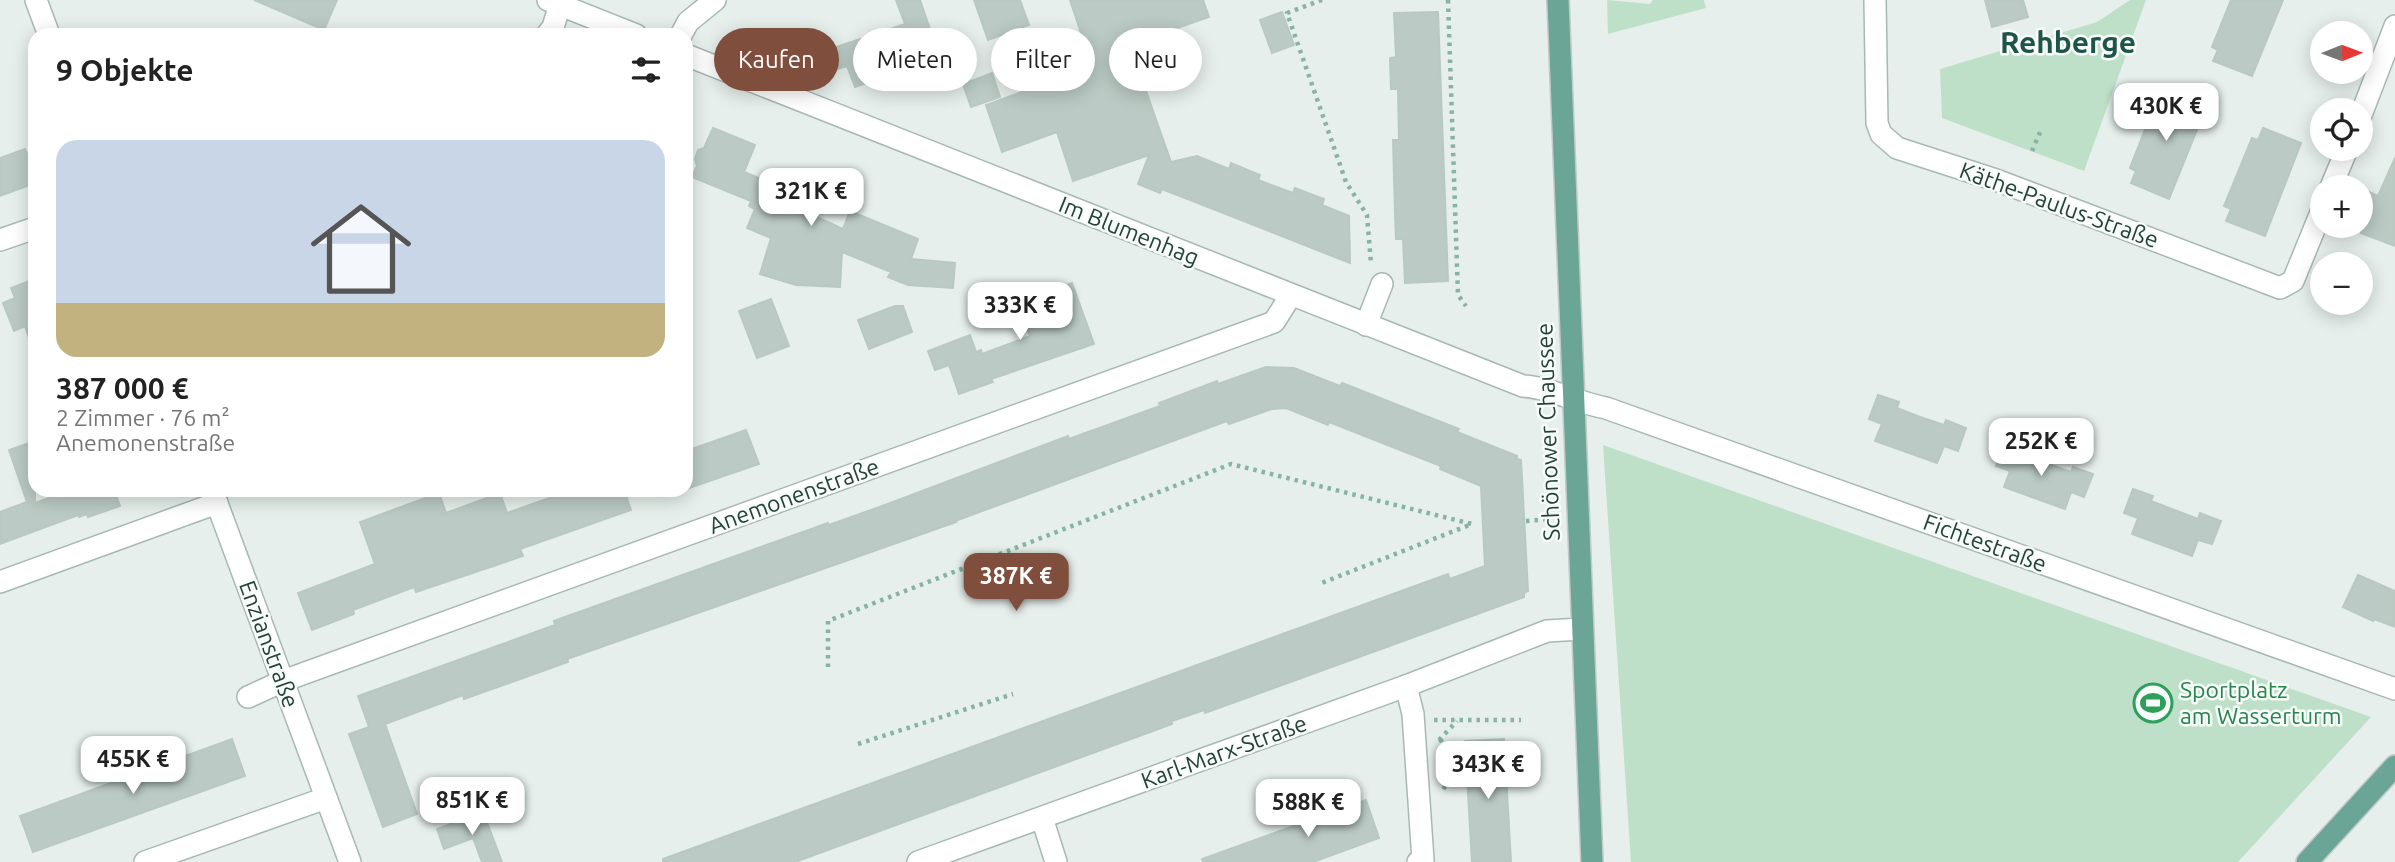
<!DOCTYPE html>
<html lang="de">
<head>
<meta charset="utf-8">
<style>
	:root { --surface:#fff; --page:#f2f2f2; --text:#222; --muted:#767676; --line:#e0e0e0; --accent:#804e3d }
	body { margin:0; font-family:Ubuntu,sans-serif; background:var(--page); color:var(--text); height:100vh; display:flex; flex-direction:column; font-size:26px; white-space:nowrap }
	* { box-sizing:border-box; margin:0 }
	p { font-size:23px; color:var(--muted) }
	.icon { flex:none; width:38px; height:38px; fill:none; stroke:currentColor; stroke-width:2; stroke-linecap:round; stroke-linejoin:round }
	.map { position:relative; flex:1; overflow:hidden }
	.drawer { position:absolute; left:28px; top:28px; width:665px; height:469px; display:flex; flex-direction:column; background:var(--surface); border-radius:21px; box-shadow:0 4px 18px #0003 }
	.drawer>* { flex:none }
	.hud { position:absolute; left:714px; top:28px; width:665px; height:63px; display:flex; gap:14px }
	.needle { width:46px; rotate:89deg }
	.fabs { position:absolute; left:2310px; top:21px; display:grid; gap:14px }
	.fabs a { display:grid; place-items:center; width:63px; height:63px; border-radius:50%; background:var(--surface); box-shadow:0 4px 18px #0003; font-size:35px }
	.price { position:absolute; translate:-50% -60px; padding:0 16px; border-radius:14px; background:#fff; color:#222; font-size:23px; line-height:46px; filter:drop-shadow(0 2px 4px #0008) }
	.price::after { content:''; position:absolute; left:50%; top:42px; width:21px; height:16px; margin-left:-10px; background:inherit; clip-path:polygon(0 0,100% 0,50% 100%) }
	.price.selected { background:var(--accent); color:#fff }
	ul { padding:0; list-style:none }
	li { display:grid; align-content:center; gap:14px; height:371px; padding:0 28px }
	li+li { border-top:2px solid var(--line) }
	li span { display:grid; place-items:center; height:217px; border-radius:21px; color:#555 }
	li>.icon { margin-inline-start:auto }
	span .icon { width:126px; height:126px; fill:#fffc; stroke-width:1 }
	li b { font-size:30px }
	h2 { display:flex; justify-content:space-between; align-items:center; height:84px; padding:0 28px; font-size:30px }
	.tag { padding:0 24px; border-radius:32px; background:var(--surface); box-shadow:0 4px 18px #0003; font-size:24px; line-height:63px }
	.tag.selected { background:var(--accent); color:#fff }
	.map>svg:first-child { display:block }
	.green { fill:#bfe0c8 }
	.building { fill:#bbcac4; stroke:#b8c9c2; stroke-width:2 }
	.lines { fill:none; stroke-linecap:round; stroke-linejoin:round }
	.minor-casing { stroke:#a8b8b2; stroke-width:24 }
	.major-casing { stroke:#c2cac8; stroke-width:24 }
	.path { stroke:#86b3a5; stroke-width:4.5; stroke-dasharray:3.5 5; stroke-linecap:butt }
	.minor { stroke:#fff; stroke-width:21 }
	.major { stroke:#6aa596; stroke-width:21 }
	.labels { text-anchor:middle; stroke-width:5; stroke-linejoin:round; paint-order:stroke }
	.street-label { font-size:23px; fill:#24423a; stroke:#f7fbf9 }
	.leisure-label { font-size:23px; fill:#27864d; stroke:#f7fbf9; text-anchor:start }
	.district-label { font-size:30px; font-weight:bold; fill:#1f5548; stroke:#f7fbf9 }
</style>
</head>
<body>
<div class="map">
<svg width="2395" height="862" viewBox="0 0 2395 862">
	<rect width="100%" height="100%" fill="#e6efeb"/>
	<g class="green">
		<polygon points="1607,0 1650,4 1653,0 1704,0 1706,8 1608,34"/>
		<polygon points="2130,0 2146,0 2084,171 1942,118 1940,69 2097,22"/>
		<polygon points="1603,445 2371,717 2238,862 1631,862"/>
	</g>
	<g class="building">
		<polygon points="254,0 337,0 324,30"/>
		<polygon points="896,0 920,0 948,82 928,90 919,65 855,87 847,66 825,73 819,53 905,24"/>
		<polygon points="974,0 1020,0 1029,25 988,40"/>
		<polygon points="1070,0 1203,0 1209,17 1146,39 1149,46 1132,51 1171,162 1197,156 1229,169 1231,163 1260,175 1258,180 1293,193 1295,188 1324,199 1322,205 1349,216 1350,263 1162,189 1160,193 1138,184 1149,155 1073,181 1057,132 1002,152 986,105 1092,66"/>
		<polygon points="1985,0 2023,0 2028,17 1992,27"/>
		<polygon points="2231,0 2283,0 2252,76 2213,61 2218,50 2212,47"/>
		<polygon points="1282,12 1294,45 1272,53 1260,20"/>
		<polygon points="1438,12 1448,281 1405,283 1403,239 1396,239 1395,213 1393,140 1399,140 1398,89 1391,89 1390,58 1396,57 1394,13"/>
		<polygon points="992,73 1000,97 971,107 963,84"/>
		<polygon points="2168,91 2207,105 2169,199 2131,183 2136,171 2130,168 2157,99 2163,102"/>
		<polygon points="713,128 755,145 744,172 805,197 799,209 843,229 850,211 918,239 911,259 955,263 953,288 908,285 888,277 891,272 842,252 840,287 796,285 760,274 771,238 747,228 755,209 749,206 751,201 692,177 697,166 695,159 698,150 704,148"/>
		<polygon points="2263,128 2301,143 2265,236 2226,221 2231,209 2224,206 2252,138 2258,140"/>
		<polygon points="25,149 35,174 35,183 0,196 0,158"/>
		<polygon points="2395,158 2395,246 2361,233 2361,206 2367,191 2378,196"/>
		<polygon points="35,279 35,347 32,347 25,326 14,331 3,303 15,298 11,288"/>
		<polygon points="1072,283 1094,344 991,379 993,382 959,394 949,365 935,370 928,351 970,335 976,352 981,350 982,354 1030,336 1018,303"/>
		<polygon points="771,299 789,346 757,358 739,311"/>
		<polygon points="895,306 903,306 912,332 869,349 858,320"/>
		<polygon points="1266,367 1294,368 1340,386 1342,383 1459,429 1457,432 1517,456 1517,459 1521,460 1528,591 1524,593 1524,597 1205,713 1204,710 1172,721 1172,724 795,862 663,862 663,859 1448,574 1450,579 1485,566 1481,486 1440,469 1441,466 1329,422 1328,425 1286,408 1272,409 1229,424 1227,421 955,521 956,522 567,659 568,662 464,699 463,695 385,724 417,814 383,827 349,734 369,727 358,696 555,625 554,621 828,523 829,525 885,505 1068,436 1069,439 1160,406 1159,403 1217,381 1218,384"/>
		<polygon points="1878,395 1899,402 1897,408 1920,417 1944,425 1946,420 1966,428 1958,451 1944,446 1937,463 1875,441 1882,424 1869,419"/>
		<polygon points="746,430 759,464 686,489 686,451"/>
		<polygon points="35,441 35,503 71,490 114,490 120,506 88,517 87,514 79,517 78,515 0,544 0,512 27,502 9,450"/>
		<polygon points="2005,442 2025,449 2023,455 2046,463 2071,472 2073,467 2093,474 2084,497 2071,492 2065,509 2004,487 2010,471 1996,466"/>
		<polygon points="2133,489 2153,496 2151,501 2198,519 2200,513 2221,521 2212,544 2198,540 2192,556 2132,534 2138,518 2124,513"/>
		<polygon points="572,490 624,490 631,510 520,549 523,556 416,592 414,587 353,610 354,614 312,630 298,593 375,564 360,522 439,493 446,513 500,493 507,513"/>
		<polygon points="2358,575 2395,591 2395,627 2374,619 2373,621 2343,607"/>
		<polygon points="232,739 245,776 33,852 20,816"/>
		<polygon points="1504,739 1511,862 1472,862 1465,741"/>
		<polygon points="1366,800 1379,838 1313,862 1203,862 1202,859"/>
		<polygon points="483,812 502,862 482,862 473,838 444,849 437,829"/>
	</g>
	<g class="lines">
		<defs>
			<g id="minor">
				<polyline points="36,0 49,35"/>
				<polyline points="548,0 636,35"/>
				<polyline points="1875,0 1877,123 1881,134 1897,148 1996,180 2280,288 2293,281 2322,210"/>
				<polyline points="547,35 553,27 560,5"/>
				<polyline points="681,35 688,22 715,0"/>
				<path d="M686 55 1523 386C1552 388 1578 403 1606 408L2395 689"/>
				<polyline points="2361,115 2395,26"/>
				<polyline points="2331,187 2347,149"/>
				<polyline points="0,240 35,228"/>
				<polyline points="1366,325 1382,284"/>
				<polyline points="212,490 350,862"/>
				<polyline points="0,582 217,503"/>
				<polyline points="1406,686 1413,714 1423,860 1418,862"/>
				<polyline points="248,697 283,681 1274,322 1291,295"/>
				<polyline points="1042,818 1056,862"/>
				<polyline points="145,862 326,798"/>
				<polyline points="918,862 1406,686 1547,631 1581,629"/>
			</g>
			<g id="major">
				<polyline points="1558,0 1592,862"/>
				<polyline points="2307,862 2395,766"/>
			</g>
		</defs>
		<use href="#minor" class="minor-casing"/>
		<use href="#major" class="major-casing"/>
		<g class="path">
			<polyline points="1322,0 1287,13 1346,182 1367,215 1371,264"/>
			<polyline points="1448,0 1458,295 1466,306"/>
			<polyline points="2032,151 2041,130"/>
			<polyline points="1526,521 1549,519"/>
			<polyline points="828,667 828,621 1231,464 1472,524 1319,584"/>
			<polyline points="1434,720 1521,720"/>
			<path d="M1440 739C1454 763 1455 768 1442 792"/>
			<polyline points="1439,740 1457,721"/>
			<polyline points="858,744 1013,694"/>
			<polyline points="1522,747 1539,751"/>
		</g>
		<use href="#minor" class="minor"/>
		<use href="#major" class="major"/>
	</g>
	<defs>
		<symbol id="stadium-ring" viewBox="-11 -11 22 22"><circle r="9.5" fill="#f7fbf9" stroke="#2e9e5b" stroke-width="1.5"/><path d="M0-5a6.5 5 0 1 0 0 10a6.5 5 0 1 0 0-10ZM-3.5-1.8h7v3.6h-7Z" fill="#2e9e5b"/></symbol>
	</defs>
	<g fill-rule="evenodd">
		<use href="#stadium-ring" x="2131" y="681" width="44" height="44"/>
	</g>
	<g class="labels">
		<g class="street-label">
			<text transform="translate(2059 205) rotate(20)" y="8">Käthe-Paulus-Straße</text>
			<text transform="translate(1129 231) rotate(22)" y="8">Im Blumenhag</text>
			<text transform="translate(1548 432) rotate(-92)" y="8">Schönower Chaussee</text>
			<text transform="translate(794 496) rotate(-20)" y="8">Anemonenstraße</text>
			<text transform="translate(1985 543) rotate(20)" y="8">Fichtestraße</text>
			<text transform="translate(269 644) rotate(70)" y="8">Enzianstraße</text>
			<text transform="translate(1224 752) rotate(-20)" y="8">Karl-Marx-Straße</text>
		</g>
		<g class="leisure-label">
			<text x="2180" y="698">Sportplatz<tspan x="2180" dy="26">am Wasserturm</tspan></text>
		</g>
		<g class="district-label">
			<text x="2068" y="53">Rehberge</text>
		</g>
	</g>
</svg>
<div class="fabs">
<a><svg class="needle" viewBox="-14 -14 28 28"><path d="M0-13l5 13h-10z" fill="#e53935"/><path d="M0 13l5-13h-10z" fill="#767676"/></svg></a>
<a><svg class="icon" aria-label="locate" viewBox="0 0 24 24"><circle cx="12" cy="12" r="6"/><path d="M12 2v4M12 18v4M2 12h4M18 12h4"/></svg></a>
<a>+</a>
<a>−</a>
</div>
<b class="price" style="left:2166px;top:143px">430K €</b>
<b class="price" style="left:811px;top:228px">321K €</b>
<b class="price" style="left:1020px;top:342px">333K €</b>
<b class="price" style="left:2041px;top:478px">252K €</b>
<b class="price selected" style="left:1016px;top:613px">387K €</b>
<b class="price" style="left:133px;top:796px">455K €</b>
<b class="price" style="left:1488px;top:801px">343K €</b>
<b class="price" style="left:472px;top:837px">851K €</b>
<b class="price" style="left:1308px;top:839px">588K €</b>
<div class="hud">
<a class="tag selected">Kaufen</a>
<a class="tag">Mieten</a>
<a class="tag">Filter</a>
<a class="tag">Neu</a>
</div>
<section class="drawer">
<h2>9 Objekte<svg class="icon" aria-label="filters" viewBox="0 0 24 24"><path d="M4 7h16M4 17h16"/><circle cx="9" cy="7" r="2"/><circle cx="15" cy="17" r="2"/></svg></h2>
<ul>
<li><span style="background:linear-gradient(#c9d6e8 75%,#c2b280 0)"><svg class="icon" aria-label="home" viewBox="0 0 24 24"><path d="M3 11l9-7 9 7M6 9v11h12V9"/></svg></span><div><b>387 000 €</b><p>2 Zimmer · 76 m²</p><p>Anemonenstraße</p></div></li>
</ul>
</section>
</div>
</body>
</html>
